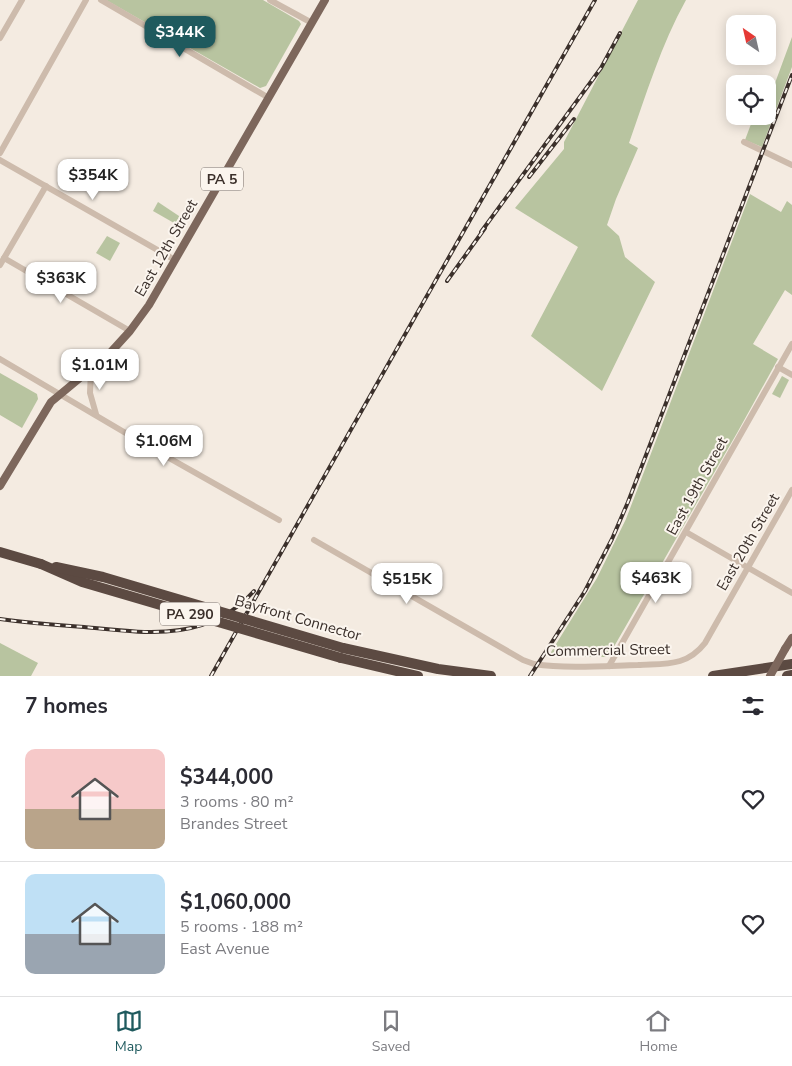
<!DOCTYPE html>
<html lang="en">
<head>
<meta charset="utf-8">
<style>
	:root { --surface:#fff; --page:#f7f7f7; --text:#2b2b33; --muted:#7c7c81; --line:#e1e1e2; --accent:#1f5a5e }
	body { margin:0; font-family:"Nunito Sans",sans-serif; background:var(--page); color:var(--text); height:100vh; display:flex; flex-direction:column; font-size:19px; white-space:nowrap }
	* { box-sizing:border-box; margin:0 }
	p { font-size:16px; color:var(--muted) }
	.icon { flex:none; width:28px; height:28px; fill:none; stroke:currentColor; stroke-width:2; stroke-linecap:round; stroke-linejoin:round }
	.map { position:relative; height:676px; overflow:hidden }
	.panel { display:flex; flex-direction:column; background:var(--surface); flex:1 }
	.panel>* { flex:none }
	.needle { width:32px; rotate:326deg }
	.controls { position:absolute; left:726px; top:15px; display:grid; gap:10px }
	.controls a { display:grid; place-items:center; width:50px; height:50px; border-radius:10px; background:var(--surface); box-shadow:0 2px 12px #0003; font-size:25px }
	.price { position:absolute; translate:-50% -42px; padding:0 11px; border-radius:10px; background:#fff; color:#222; font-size:16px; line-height:32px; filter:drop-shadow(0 1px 2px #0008) }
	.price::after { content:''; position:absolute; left:50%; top:30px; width:15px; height:11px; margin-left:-8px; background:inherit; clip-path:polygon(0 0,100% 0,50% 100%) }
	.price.active { background:var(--accent); color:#fff }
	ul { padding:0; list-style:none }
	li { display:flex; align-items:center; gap:15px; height:125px; padding:0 25px }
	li+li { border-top:1px solid var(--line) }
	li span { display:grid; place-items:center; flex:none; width:140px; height:100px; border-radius:10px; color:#555 }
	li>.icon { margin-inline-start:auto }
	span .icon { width:60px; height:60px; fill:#fffc; stroke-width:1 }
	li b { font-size:21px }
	h2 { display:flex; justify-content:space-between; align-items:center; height:60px; padding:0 25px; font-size:21px }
	.tabs { display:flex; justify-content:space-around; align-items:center; height:70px; border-top:1px solid var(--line); background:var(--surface); font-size:14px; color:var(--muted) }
	.tabs a { display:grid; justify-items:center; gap:2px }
	.tabs .active { color:var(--accent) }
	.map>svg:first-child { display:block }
	.green { fill:#b8c4a0 }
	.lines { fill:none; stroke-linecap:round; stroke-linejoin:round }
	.minor { stroke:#cdbbac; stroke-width:6 }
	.major { stroke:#7d675c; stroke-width:8 }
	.highway { stroke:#5c4a42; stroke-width:10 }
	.rail-casing { stroke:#3b302b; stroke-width:4 }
	.rail { stroke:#fbf5ee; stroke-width:2; stroke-dasharray:5.5; stroke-linecap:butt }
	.major-bridge { stroke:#7d675c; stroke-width:8 }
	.highway-bridge { stroke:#5c4a42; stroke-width:10 }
	.labels { text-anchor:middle; stroke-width:4; stroke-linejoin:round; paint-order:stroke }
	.shield { fill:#fbf5ee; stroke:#756b66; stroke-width:1 }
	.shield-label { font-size:14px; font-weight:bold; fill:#3b302b }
	.street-label { font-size:15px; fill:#3b302b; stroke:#fbf5ee }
</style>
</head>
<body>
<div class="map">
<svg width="792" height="676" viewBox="0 0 792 676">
	<rect width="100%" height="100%" fill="#f4ebe1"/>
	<g class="green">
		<polygon points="106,0 263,0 299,21 301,24 266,86 260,88"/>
		<path d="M638 0H686C661 45 646 95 629 143L638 148 616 199 607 225 619 236 625 257 655 282 602 391 531 336 578 247 515 208 564 149V142Z"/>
		<polygon points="792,37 792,67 762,147 745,140 754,116 768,116 768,102"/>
		<polygon points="750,194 781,212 787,201 792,205 792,295 785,290 753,344 778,359 737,433 608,657 548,657 597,578 626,519"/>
		<polygon points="158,202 185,220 181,227 153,211"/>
		<polygon points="107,236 120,243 110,261 96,253"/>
		<polygon points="0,373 37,394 38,399 22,428 0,415"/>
		<polygon points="782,376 789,380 780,398 772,394"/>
		<polygon points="0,643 38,663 31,676 0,676"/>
	</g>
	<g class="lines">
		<g class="minor">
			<polyline points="101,0 269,98"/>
			<polyline points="270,0 312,23"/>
			<polyline points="0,38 22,0"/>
			<polyline points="744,142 792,165"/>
			<polyline points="0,153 86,0"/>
			<polyline points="0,160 175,260"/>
			<polyline points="4,258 130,331"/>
			<polyline points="0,265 46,186"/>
			<polyline points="0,359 146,445 279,520"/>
			<polyline points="778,367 792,375"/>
			<polyline points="91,370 90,393 96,414"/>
			<polyline points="686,532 792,593"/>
			<path d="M314 540 523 660 534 664C567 669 604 666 638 665 652 664 667 665 680 661 690 658 698 652 705 643L792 490"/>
			<polyline points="609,666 792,344"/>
		</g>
		<g class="major">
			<polyline points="0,486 51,402 110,353 130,331 149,305 325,0"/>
			<polyline points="785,649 792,638"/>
		</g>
		<g class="highway">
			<polyline points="0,552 41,564"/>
			<polyline points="343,648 438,669 491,676"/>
			<polyline points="341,658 418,676"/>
			<polyline points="713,676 792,664"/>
			<polyline points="787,676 792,675"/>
		</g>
		<defs>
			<g id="rail">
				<polyline points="529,177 574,119"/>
				<polyline points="481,232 601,68 620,33"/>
				<polyline points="447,281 485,228"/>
				<path d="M0 619C28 623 56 625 84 627 145 633 208 643 254 591"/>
				<polyline points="211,676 595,0"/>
				<polyline points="530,676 585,591 612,539 628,502 792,75"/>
			</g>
		</defs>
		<use href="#rail" class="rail-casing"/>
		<use href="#rail" class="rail"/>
		<polyline class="major-bridge" points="770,676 785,649"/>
		<g class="highway-bridge">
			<polyline points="41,564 82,582 341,658"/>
			<polyline points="56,567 103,577 343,648"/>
		</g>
	</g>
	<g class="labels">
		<g class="shield">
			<rect x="201" y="167.5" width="42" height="23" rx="4"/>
			<rect x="160" y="602.5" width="60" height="23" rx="4"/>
		</g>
		<g class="shield-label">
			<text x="222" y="184">PA 5</text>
			<text x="190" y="619">PA 290</text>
		</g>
		<g class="street-label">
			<text transform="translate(166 248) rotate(-60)" y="5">East 12th Street</text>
			<text transform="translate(697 486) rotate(-61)" y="5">East 19th Street</text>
			<text transform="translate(748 542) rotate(-60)" y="5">East 20th Street</text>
			<text transform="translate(298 618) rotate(16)" y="5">Bayfront Connector</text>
			<text transform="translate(608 650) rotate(-1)" y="5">Commercial Street</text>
		</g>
	</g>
</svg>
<div class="controls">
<a><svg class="needle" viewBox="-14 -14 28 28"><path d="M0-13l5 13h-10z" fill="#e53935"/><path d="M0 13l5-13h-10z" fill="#7c7c81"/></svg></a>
<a><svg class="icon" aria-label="locate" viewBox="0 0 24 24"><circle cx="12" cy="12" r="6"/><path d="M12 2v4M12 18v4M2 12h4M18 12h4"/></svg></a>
</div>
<b class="price active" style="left:180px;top:58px">$344K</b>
<b class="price" style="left:93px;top:201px">$354K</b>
<b class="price" style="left:61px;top:304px">$363K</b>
<b class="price" style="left:100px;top:391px">$1.01M</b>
<b class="price" style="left:164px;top:467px">$1.06M</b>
<b class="price" style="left:656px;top:604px">$463K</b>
<b class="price" style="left:407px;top:605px">$515K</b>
</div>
<section class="panel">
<h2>7 homes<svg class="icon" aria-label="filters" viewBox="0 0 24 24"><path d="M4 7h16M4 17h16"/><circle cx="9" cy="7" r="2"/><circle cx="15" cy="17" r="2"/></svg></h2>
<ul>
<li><span style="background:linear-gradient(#f6c9c9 60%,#b9a48a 0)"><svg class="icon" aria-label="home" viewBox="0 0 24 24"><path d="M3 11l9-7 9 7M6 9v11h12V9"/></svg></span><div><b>$344,000</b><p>3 rooms · 80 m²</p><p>Brandes Street</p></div><svg class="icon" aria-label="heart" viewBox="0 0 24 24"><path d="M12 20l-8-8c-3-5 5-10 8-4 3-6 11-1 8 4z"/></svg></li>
<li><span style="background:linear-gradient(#bfe0f5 60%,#9aa5b1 0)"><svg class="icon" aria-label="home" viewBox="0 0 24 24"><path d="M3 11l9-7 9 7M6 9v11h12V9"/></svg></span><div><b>$1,060,000</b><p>5 rooms · 188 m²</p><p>East Avenue</p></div><svg class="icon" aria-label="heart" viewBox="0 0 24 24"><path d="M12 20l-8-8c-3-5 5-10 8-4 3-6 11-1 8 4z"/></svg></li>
</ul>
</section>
<nav class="tabs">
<a class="active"><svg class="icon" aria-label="map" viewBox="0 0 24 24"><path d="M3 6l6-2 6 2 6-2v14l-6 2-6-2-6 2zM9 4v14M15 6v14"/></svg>Map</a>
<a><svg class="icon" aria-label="saved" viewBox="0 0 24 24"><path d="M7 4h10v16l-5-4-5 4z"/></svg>Saved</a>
<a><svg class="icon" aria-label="home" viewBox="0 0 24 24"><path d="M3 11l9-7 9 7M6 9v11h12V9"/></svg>Home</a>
</nav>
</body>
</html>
